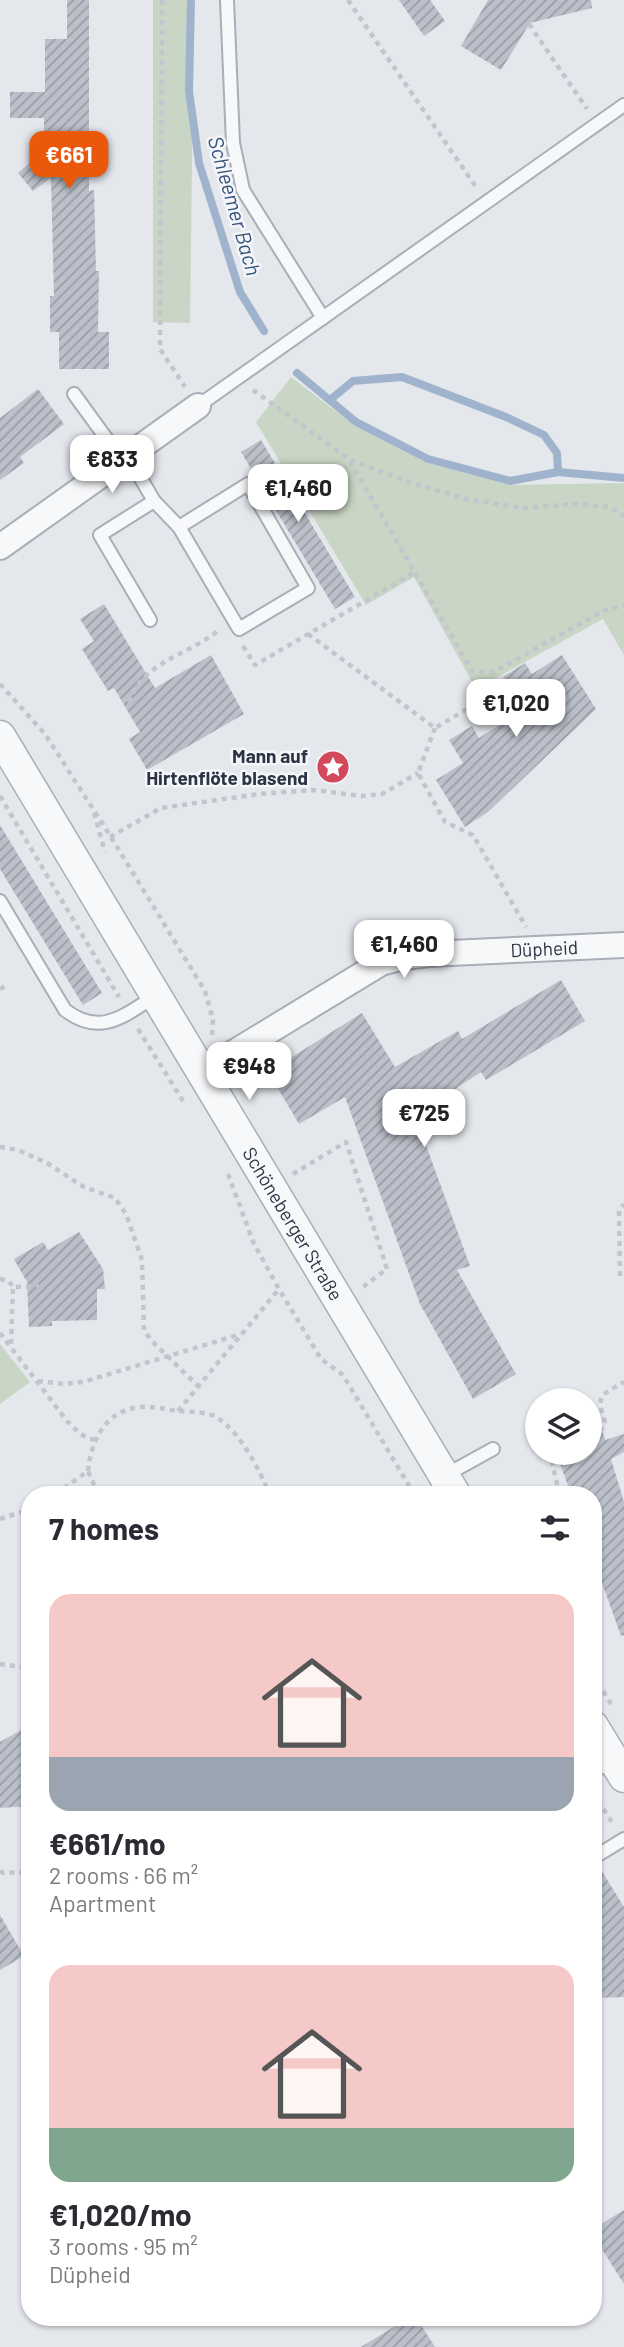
<!DOCTYPE html>
<html lang="en">
<head>
<meta charset="utf-8">
<style>
	:root { --surface:#fff; --page:#f2f2f3; --text:#2b2b33; --muted:#7c7c81; --accent:#ea580c }
	body { margin:0; font-family:Barlow,sans-serif; background:var(--page); color:var(--text); height:100vh; display:flex; flex-direction:column; font-size:26px; white-space:nowrap }
	* { box-sizing:border-box; margin:0 }
	p { font-size:23px; color:var(--muted) }
	.icon { flex:none; width:38px; height:38px; fill:none; stroke:currentColor; stroke-width:2; stroke-linecap:round; stroke-linejoin:round }
	.map { position:relative; flex:1; overflow:hidden }
	.side { position:absolute; left:21px; top:1486px; width:581px; height:840px; display:flex; flex-direction:column; background:var(--surface); border-radius:28px; box-shadow:0 2px 5px #0004 }
	.side>* { flex:none }
	.controls { position:absolute; left:525px; top:1388px; display:grid; gap:14px }
	.controls a { display:grid; place-items:center; width:77px; height:77px; border-radius:50%; background:var(--surface); box-shadow:0 2px 5px #0004; font-size:35px }
	.price { position:absolute; translate:-50% -60px; padding:0 16px; border-radius:14px; background:#fff; color:#222; font-size:23px; line-height:46px; filter:drop-shadow(0 2px 4px #0008) }
	.price::after { content:''; position:absolute; left:50%; top:42px; width:21px; height:16px; margin-left:-10px; background:inherit; clip-path:polygon(0 0,100% 0,50% 100%) }
	.price.current { background:var(--accent); color:#fff }
	ul { padding:0; list-style:none }
	li { display:grid; align-content:center; gap:14px; height:371px; padding:0 28px }
	li span { display:grid; place-items:center; height:217px; border-radius:21px; color:#555 }
	li>.icon { margin-inline-start:auto }
	span .icon { width:126px; height:126px; fill:#fffc; stroke-width:1 }
	li b { font-size:30px }
	h2 { display:flex; justify-content:space-between; align-items:center; height:84px; padding:0 28px; font-size:30px }
	.map>svg:first-child { display:block }
	.park { fill:#c9d6c5 }
	.lines { fill:none; stroke-linecap:round; stroke-linejoin:round }
	.stream { stroke:#9fb4cc; stroke-width:8 }
	.building { fill:url(#building-hatch) }
	.service-casing { stroke:#a9aeb7; stroke-width:16 }
	.minor-casing { stroke:#a9aeb7; stroke-width:28 }
	.tertiary-casing { stroke:#a9aeb7; stroke-width:33 }
	.path { stroke:#c2c5cb; stroke-width:4.5; stroke-dasharray:5 5; stroke-linecap:butt }
	.service { stroke:#f7f8fa; stroke-width:12 }
	.minor { stroke:#f7f8fa; stroke-width:24 }
	.tertiary { stroke:#f7f8fa; stroke-width:30 }
	.labels { text-anchor:middle; stroke-width:5; stroke-linejoin:round; paint-order:stroke }
	.poi-label { font-size:19px; font-weight:bold; fill:#2b3445; stroke:#f4f6f9; text-anchor:end }
	.street-label { font-size:19px; fill:#2b3445; stroke:#f4f6f9 }
	.water-label { font-size:21px; font-style:italic; fill:#34527a; stroke:#f4f6f9 }
</style>
</head>
<body>
<div class="map">
<svg width="624" height="2347" viewBox="0 0 624 2347">
	<defs>
		<pattern id="building-hatch" width="6" height="6" patternUnits="userSpaceOnUse" patternTransform="scale(1.75)"><rect width="6" height="6" fill="#bbc0ca"/><path d="M-1 1l2-2M0 6l6-6M5 7l2-2" fill="none" stroke="#989da6"/></pattern>
	</defs>
	<rect width="100%" height="100%" fill="#e4e7ec"/>
	<g class="park">
		<polygon points="153,0 194,0 190,323 153,322"/>
		<polygon points="291,377 355,426 427,463 510,485 624,483 624,655 603,619 476,689 414,577 366,605 256,422"/>
		<polygon points="0,1344 30,1382 0,1404"/>
	</g>
	<g class="lines">
		<g class="stream">
			<polyline points="191,0 189,91 199,163 240,292 264,331"/>
			<polyline points="297,373 356,422 428,459 510,481 558,472 624,478"/>
			<polyline points="330,400 353,381 402,377 506,417 544,435 557,453 558,472"/>
		</g>
	</g>
	<g class="building">
		<polygon points="67,0 89,0 89,191 94,190 96,271 99,271 98,332 109,332 109,369 59,369 59,332 50,332 50,296 54,296 51,178 33,191 18,173 44,151 44,118 10,118 10,92 45,92 45,39 67,39"/>
		<polygon points="399,0 430,0 445,21 424,36"/>
		<polygon points="488,0 591,0 592,8 530,23 501,70 461,46"/>
		<polygon points="38,389 64,424 20,457 24,463 0,480 0,418"/>
		<polygon points="261,440 355,597 335,609 241,452"/>
		<polygon points="104,604 155,688 211,655 244,714 147,770 129,739 140,732 114,688 108,691 82,649 94,641 80,619"/>
		<polygon points="562,655 596,709 488,812 465,827 436,780 463,763 449,740 472,726 479,738 524,709 503,677 525,663 532,674"/>
		<polygon points="0,825 102,993 83,1005 0,869"/>
		<polygon points="561,980 585,1021 486,1080 481,1072 415,1115 470,1266 457,1270 516,1374 473,1399 420,1304 345,1097 299,1124 268,1072 362,1013 395,1067 458,1031 462,1039"/>
		<polygon points="79,1232 103,1269 105,1289 97,1289 97,1320 52,1321 52,1326 29,1327 27,1282 14,1259 43,1242 48,1250"/>
		<polygon points="595,1407 605,1440 624,1434 624,1452 611,1459 624,1502 624,1635 621,1636 593,1558 593,1494 571,1494 558,1458 572,1452 590,1452 590,1408"/>
		<polygon points="30,1725 30,1806 0,1808 0,1742"/>
		<polygon points="598,1865 624,1907 624,1997 593,1998 593,1867"/>
		<polygon points="0,1915 24,1956 0,1970"/>
		<polygon points="624,2210 624,2284 593,2235 593,2229"/>
		<polygon points="410,2317 416,2317 435,2347 361,2347"/>
	</g>
	<g class="lines">
		<defs>
			<g id="service">
				<polyline points="227,0 233,143 243,190 323,318"/>
				<polyline points="74,394 122,460"/>
				<polyline points="198,406 624,105"/>
				<polyline points="128,456 154,501 179,527 239,629 308,588 248,484 179,527"/>
				<polyline points="150,620 100,535 154,501"/>
				<path d="M0 901 65 1010C100 1037 124 1016 155 996"/>
				<polyline points="444,1476 493,1449"/>
				<polyline points="593,1772 613,1760"/>
				<polyline points="593,1858 624,1839"/>
			</g>
			<g id="minor">
				<polyline points="0,547 198,406"/>
				<path id="s1" d="M202 1072 381 963 404 957 429 954 624 945"/>
			</g>
			<g id="tertiary">
				<path id="s2" d="M0 736 455 1494"/>
				<polyline points="593,1726 624,1777"/>
			</g>
		</defs>
		<use href="#service" class="service-casing"/>
		<use href="#minor" class="minor-casing"/>
		<use href="#tertiary" class="tertiary-casing"/>
		<g class="path">
			<polyline points="162,0 160,349 185,387"/>
			<polyline points="348,0 476,187"/>
			<polyline points="529,24 587,109"/>
			<polyline points="253,390 350,460 409,482 466,499 522,508 577,504 610,507 624,516"/>
			<polyline points="350,461 472,671 494,672 603,611 624,605"/>
			<polyline points="308,634 435,728 481,701 494,672"/>
			<polyline points="243,646 255,665 415,572"/>
			<polyline points="0,684 45,734 111,837 205,991 213,1020 212,1035"/>
			<path d="M129 702C132 696 135 688 140 682 160 658 196 650 220 629"/>
			<polyline points="435,728 418,773 445,822 473,835 526,927"/>
			<polyline points="0,796 119,997"/>
			<polyline points="94,813 105,852"/>
			<polyline points="110,837 161,808 259,794 314,790 362,796 382,794 418,773"/>
			<polyline points="0,989 7,985"/>
			<polyline points="138,1029 183,1101"/>
			<polyline points="0,1147 18,1150 47,1163 84,1187 115,1198 126,1214 142,1260 144,1330 151,1340 199,1387"/>
			<polyline points="228,1174 254,1244 279,1289 321,1359 343,1375 414,1494"/>
			<polyline points="293,1174 346,1142 387,1269 363,1287"/>
			<polyline points="620,1276 619,1211 624,1204"/>
			<polyline points="0,1279 9,1281 13,1287"/>
			<polyline points="0,1333 67,1421 80,1434 94,1440"/>
			<polyline points="11,1344 13,1287 39,1286"/>
			<polyline points="38,1381 63,1384 83,1382 241,1334"/>
			<polyline points="178,1411 279,1289"/>
			<path d="M590 1435 601 1429 605 1422C596 1394 600 1396 624 1382"/>
			<polyline points="555,1452 551,1457 559,1493 557,1494"/>
			<path d="M88 1471C91 1440 106 1410 140 1407 152 1406 165 1409 178 1411 190 1412 209 1411 219 1419 241 1434 260 1470 269 1494"/>
			<polyline points="56,1494 88,1471 98,1494"/>
			<polyline points="0,1519 30,1509"/>
			<polyline points="0,1664 30,1668"/>
			<polyline points="593,1674 611,1704"/>
			<polyline points="593,1792 613,1824"/>
			<polyline points="0,1871 3,1873 30,1872"/>
		</g>
		<use href="#service" class="service"/>
		<use href="#minor" class="minor"/>
		<use href="#tertiary" class="tertiary"/>
	</g>
	<defs>
		<symbol id="sight-disc" viewBox="-11 -11 22 22"><circle r="9.5" fill="#d1495b" stroke="#f4f6f9"/><path d="M0-6L1.8-2.2L6-1.7L2.9 1.2L3.7 5.4L0 3.3L-3.7 5.4L-2.9 1.2L-6-1.7L-1.8-2.2Z" fill="#fff"/></symbol>
	</defs>
	<g fill-rule="evenodd">
		<use href="#sight-disc" x="314" y="748" width="38" height="38"/>
	</g>
	<g class="labels">
		<g class="poi-label">
			<text x="308" y="763">Mann auf<tspan x="308" dy="22">Hirtenflöte blasend</tspan></text>
		</g>
		<g class="street-label">
			<text dy="7" stroke="none"><textPath href="#s1" startOffset="374">Düpheid</textPath></text>
			<text dy="7" stroke="none"><textPath href="#s2" startOffset="569">Schöneberger Straße</textPath></text>
		</g>
		<g class="water-label">
			<text transform="translate(234 206) rotate(74)" y="7">Schleemer Bach</text>
		</g>
	</g>
</svg>
<div class="controls">
<a><svg class="icon" aria-label="layers" viewBox="0 0 24 24"><path d="M12 4l9 5-9 5-9-5zM3 14l9 5 9-5"/></svg></a>
</div>
<b class="price current" style="left:69px;top:191px">€661</b>
<b class="price" style="left:112px;top:495px">€833</b>
<b class="price" style="left:298px;top:524px">€1,460</b>
<b class="price" style="left:516px;top:739px">€1,020</b>
<b class="price" style="left:404px;top:980px">€1,460</b>
<b class="price" style="left:249px;top:1102px">€948</b>
<b class="price" style="left:424px;top:1149px">€725</b>
<section class="side">
<h2>7 homes<svg class="icon" aria-label="filters" viewBox="0 0 24 24"><path d="M4 7h16M4 17h16"/><circle cx="9" cy="7" r="2"/><circle cx="15" cy="17" r="2"/></svg></h2>
<ul>
<li><span style="background:linear-gradient(#f6c9c9 75%,#9aa5b1 0)"><svg class="icon" aria-label="home" viewBox="0 0 24 24"><path d="M3 11l9-7 9 7M6 9v11h12V9"/></svg></span><div><b>€661/mo</b><p>2 rooms · 66 m²</p><p>Apartment</p></div></li>
<li><span style="background:linear-gradient(#f6c9c9 75%,#7fa58c 0)"><svg class="icon" aria-label="home" viewBox="0 0 24 24"><path d="M3 11l9-7 9 7M6 9v11h12V9"/></svg></span><div><b>€1,020/mo</b><p>3 rooms · 95 m²</p><p>Düpheid</p></div></li>
</ul>
</section>
</div>
</body>
</html>
